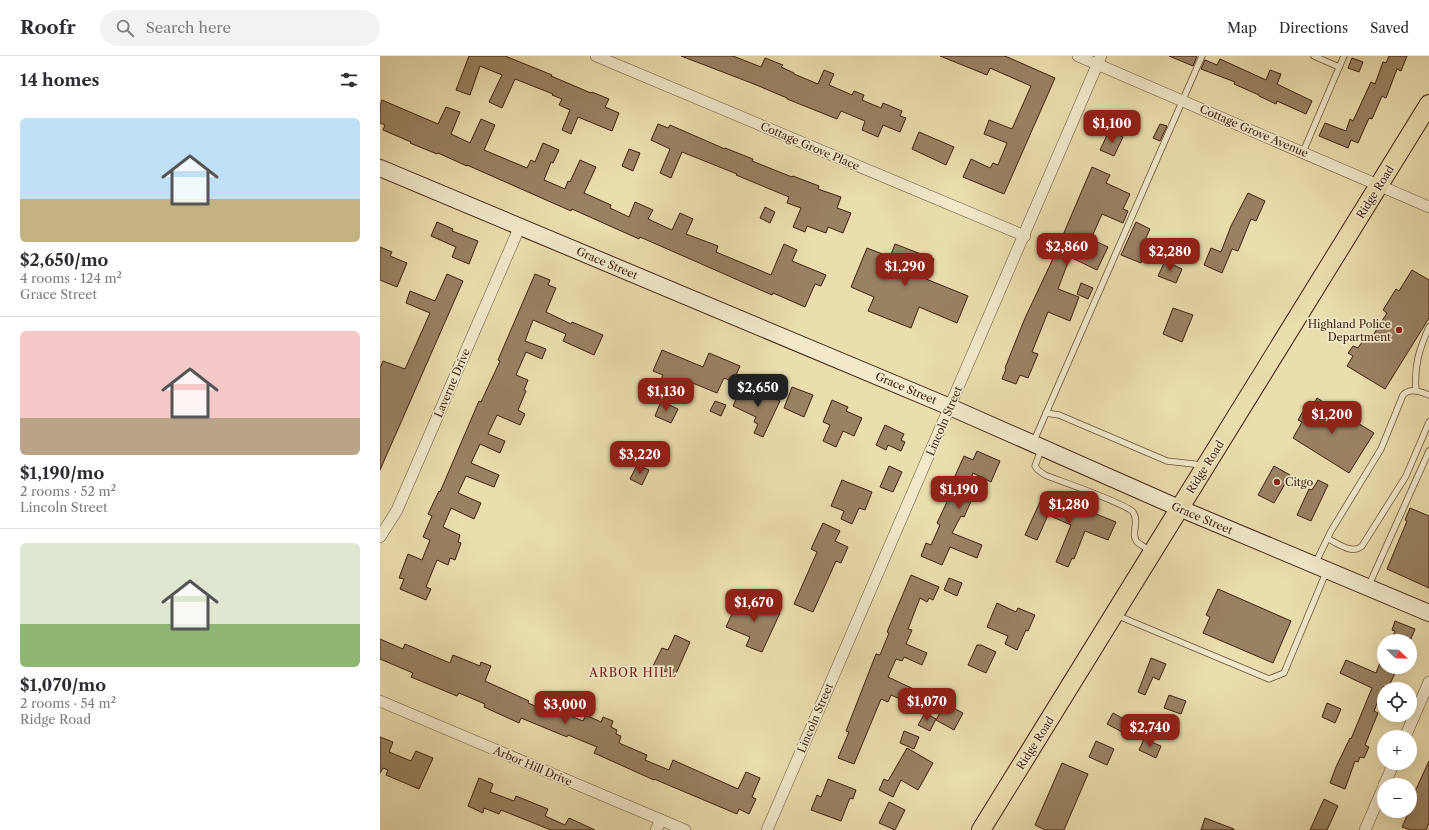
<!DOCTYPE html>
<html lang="en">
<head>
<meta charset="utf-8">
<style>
	:root { --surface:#fff; --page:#f2f2f3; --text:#2b2b33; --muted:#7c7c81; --line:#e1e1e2; --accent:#8f2418 }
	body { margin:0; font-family:"Libre Caslon Text",serif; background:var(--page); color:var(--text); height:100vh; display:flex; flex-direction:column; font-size:15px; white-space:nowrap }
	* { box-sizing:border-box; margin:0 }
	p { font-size:13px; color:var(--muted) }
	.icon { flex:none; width:22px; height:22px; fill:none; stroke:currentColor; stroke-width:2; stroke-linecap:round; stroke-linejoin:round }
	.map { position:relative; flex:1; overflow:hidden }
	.details { display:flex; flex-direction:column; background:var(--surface); width:380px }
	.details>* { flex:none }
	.needle { width:26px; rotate:113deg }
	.tools { position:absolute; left:997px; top:578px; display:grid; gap:8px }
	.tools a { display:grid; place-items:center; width:40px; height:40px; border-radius:50%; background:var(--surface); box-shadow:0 4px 16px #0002; font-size:20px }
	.price { position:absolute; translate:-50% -34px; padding:0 9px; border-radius:8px; background:var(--accent); color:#fff; font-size:13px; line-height:26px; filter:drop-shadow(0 1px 2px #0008) }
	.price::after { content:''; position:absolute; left:50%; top:24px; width:12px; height:9px; margin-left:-6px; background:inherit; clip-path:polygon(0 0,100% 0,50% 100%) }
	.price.current { background:#222; color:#fff }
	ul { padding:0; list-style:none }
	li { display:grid; align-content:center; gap:8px; height:212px; padding:0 20px }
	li+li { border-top:1px solid var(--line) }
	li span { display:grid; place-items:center; height:124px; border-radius:6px; color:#555 }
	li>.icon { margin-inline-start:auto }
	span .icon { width:72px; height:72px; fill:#fffc; stroke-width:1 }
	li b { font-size:17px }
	h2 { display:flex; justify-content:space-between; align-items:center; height:48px; padding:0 20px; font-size:17px }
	header { display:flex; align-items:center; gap:24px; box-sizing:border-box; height:56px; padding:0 20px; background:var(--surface); border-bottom:1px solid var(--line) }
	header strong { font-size:19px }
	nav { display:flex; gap:22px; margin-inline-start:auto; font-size:14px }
	.search { width:280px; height:36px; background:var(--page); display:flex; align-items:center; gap:10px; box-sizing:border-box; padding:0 14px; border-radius:22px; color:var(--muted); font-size:15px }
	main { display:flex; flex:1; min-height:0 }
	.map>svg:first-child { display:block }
	.building { fill:#998262; stroke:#411f0f }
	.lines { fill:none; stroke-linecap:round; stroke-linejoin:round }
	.lane-casing { stroke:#6b4e37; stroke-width:7 }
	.street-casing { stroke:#6b4e37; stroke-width:12 }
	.secondary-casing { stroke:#411f0f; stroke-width:18 }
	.primary-casing { stroke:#411f0f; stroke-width:20 }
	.lane { stroke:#f1e9ca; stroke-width:5.5 }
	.street { stroke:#f1e9ca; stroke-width:11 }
	.secondary { stroke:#f1e9ca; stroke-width:16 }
	.primary { stroke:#eaddae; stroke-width:18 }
	.poi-dot { fill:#8f2418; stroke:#f1e9ca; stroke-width:1.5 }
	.labels { text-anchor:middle; stroke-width:3.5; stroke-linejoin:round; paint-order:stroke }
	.street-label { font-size:11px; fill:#411f0f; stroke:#f1e9ca }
	.poi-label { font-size:11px; fill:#411f0f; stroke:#f1e9ca; text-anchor:end }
	.neighbourhood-label { font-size:12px; letter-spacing:1px; fill:#7a1f14; stroke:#f1e9ca }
</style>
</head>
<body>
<header>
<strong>Roofr</strong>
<div class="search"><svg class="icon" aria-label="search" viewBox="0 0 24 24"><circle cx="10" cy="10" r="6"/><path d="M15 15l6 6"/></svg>Search here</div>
<nav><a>Map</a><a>Directions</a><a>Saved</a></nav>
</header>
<main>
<section class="details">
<h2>14 homes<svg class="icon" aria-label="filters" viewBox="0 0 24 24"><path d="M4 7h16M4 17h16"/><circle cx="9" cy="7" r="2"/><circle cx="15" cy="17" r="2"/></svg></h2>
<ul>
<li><span style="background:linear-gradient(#bfe0f5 65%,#c2b280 0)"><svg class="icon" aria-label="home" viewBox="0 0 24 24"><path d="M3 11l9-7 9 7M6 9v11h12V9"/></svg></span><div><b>$2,650/mo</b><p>4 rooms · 124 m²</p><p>Grace Street</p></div></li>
<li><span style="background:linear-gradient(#f6c9c9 70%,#b9a48a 0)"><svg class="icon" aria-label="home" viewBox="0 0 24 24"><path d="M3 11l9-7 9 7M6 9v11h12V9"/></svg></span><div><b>$1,190/mo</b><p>2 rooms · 52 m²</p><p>Lincoln Street</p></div></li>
<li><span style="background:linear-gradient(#dfe7d0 65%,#8fb573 0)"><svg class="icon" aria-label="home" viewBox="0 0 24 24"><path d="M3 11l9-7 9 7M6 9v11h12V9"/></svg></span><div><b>$1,070/mo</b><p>2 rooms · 54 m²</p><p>Ridge Road</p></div></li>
</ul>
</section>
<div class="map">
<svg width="1049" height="774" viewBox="0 0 1049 774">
	<rect width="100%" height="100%" fill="#eaddae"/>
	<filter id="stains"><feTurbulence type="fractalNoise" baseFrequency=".005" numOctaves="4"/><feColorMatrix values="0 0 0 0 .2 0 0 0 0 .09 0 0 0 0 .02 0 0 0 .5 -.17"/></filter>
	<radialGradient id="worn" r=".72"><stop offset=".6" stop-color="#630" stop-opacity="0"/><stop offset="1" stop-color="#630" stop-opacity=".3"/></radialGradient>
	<g class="building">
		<polygon points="89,0 125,0 172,19 171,20 211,37 212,36 229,43 225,51 239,57 232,75 198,61 191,78 182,74 190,54 179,49 182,43 172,39 173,38 135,23 122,52 109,46 122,19 100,10 90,39 76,34"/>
		<polygon points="301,0 353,0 381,11 385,2 403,9 401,11 414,17 414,18 438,28 444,14 454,18 449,29 472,39 474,35 484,39 482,44 501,52 503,47 522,55 520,60 526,62 520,76 503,69 498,81 482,74 485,65 461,55 457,63 407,43 407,42 374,28"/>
		<polygon points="560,0 625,0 675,22 624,138 583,121 591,103 610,112 613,107 618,109 627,87 604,78 609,64 632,73 651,30 610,12 607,19"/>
		<polygon points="789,0 817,0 813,10"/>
		<polygon points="1009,0 1027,0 1021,15 1017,13 1006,42 1002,40 992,63 989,62 978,87 971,84 968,92 939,80 945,67 966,75 970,63 973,65 991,26 995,28 1003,6 1006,7"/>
		<polygon points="972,2 983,6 979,16 968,12"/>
		<polygon points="840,3 886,24 890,14 901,18 897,28 932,45 926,58 897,45 896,48 879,40 879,39 854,28 855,26 821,13 825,4 837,9"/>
		<polygon points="2,44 58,68 66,51 80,56 71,78 90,87 101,63 115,69 104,94 147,112 151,104 155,106 163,87 179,94 173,107 171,106 164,124 185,133 188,125 190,126 200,104 216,111 204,137 231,149 230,152 249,161 255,146 273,154 268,163 292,174 300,157 313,163 306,178 338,190 336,196 391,219 404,188 417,194 412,205 446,219 441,230 435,228 425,251 393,237 392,239 260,181 259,183 192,153 191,155 87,109 87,110 58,97 57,98 30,87 31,86 3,74 5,69 0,67 0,50"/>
		<polygon points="278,68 288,72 290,69 345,93 345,92 373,103 372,105 412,121 413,120 439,130 438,133 461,141 457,152 471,157 463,177 448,171 446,177 427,170 425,176 413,171 421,152 407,147 409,141 356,119 357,118 302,96 291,122 280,117 290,93 271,84"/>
		<polygon points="780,68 787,70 780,85 773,82"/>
		<polygon points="729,75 743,81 734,100 720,94"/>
		<polygon points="539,76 574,91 566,109 532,93"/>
		<polygon points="249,93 260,97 253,115 242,110"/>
		<polygon points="712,111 730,119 726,127 750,138 743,153 748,155 743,167 722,158 711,183 728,191 717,214 690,201 678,233 699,241 690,265 668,256 652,296 658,298 648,322 640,319 636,328 622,323 626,313 625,312 645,262 671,207"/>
		<polygon points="868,137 885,145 876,165 871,163 858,195 852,193 842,217 824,209 831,192 841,196 851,170"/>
		<polygon points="385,151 395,156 390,167 380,162"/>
		<polygon points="57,166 73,173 72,175 98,185 89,208 72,201 76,191 51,180"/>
		<polygon points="756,166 770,173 762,191 767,193 761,207 741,199"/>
		<polygon points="515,188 554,203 546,223 588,240 577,267 539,251 531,272 488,255 494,241 471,231 487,192 510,201"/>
		<polygon points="0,191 12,196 10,200 27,207 17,231 0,224"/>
		<polygon points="785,205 802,213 796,227 778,220"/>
		<polygon points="1032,214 1049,224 1049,262 1005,333 967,310 973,300 968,297 973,290 978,292 984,283 989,286 1007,257 1003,254 1016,233 1019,235"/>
		<polygon points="67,218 83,225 0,414 0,312 3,305 25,313 50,257 26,247 30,235 55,245"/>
		<polygon points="155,218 170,224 168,229 176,232 166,256 191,268 192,266 223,279 214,299 183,285 186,278 153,264 145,285 166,293 162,303 146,296 136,319 148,324 144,334 146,335 138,354 145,358 140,369 117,359 108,378 125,385 120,397 100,388 91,407 119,419 114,431 86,420 78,437 101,447 94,463 71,452 63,471 80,479 78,486 81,487 75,504 70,502 68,509 57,504 46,531 51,533 46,544 20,533 24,523 19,522 28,498 42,504 50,484 43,481 52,460 48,458 59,435 60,436 99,345 101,346 120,305 118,304"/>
		<polygon points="701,227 713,232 708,243 697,238"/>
		<polygon points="793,252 813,259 802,286 783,278"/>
		<polygon points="282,294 323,311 329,297 360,310 353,326 344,322 337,337 303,323 302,326 293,323 289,332 279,328 283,319 273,315"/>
		<polygon points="373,329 388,336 387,339 400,345 383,381 374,377 378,368 374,366 376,361 353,350 359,337 368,341"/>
		<polygon points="412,331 433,339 424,361 404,352"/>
		<polygon points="937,342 994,377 969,417 913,382 922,366 918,364 929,345 934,348"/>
		<polygon points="452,344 468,351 466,355 482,362 474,380 463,375 456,391 443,385 450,369 443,366"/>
		<polygon points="281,345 298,353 291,367 275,360"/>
		<polygon points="335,345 346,349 341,360 330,355"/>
		<polygon points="505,369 524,378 521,384 525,386 521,395 508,389 506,394 496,389"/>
		<polygon points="597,395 620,405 611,426 593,417 585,437 593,441 584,461 581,460 572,477 602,489 597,502 570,491 562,509 541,500 546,487 551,489 560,469 557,467 574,431 571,429 584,400 593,404"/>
		<polygon points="257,409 269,414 262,429 250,423"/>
		<polygon points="509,410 522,416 513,436 500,431"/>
		<polygon points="894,410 910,419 894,447 878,439"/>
		<polygon points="462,424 492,436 485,454 479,452 472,468 461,463 464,455 451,450"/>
		<polygon points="938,424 948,429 931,465 917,459 929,433 932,434"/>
		<polygon points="664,437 736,466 728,484 705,475 694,503 692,502 688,511 676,506 691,469 668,459 657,484 645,479"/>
		<polygon points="1030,452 1049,460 1049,532 1007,513 1027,465 1025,464"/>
		<polygon points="443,467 460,475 455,485 468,491 461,507 456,505 433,556 414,548 437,496 431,493"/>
		<polygon points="531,519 559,531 553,544 549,542 547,546 540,542 528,573 532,574 526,588 547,597 542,609 524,601 522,605 516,603 508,621 540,636 534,649 511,639 508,646 501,643 474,708 458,702 469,676 466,675 496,598 500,599 509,577 507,576"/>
		<polygon points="569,522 582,527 577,540 564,534"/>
		<polygon points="838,533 911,565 893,607 823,577 830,561 826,559"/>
		<polygon points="367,543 400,557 382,596 366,590 370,581 346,571 356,549 363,552"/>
		<polygon points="617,547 636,556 638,552 655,559 648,575 646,574 637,594 625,588 628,580 607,571"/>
		<polygon points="1015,565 1035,573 1030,585 1011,585 1015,575 1012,574"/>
		<polygon points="295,579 310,586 295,620 273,610 282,592 288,594"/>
		<polygon points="0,583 23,593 25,588 70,607 73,599 100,610 101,606 111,610 105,625 149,645 148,647 172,657 173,653 203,665 206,659 221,666 223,661 233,665 231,671 237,674 236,678 241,680 239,687 267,699 265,704 289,714 293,704 358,733 366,716 380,722 372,741 376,743 369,758 359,753 357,758 274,723 274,724 214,697 217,691 188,679 187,681 141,662 139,667 104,651 105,648 79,637 77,640 31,621 33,617 0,603"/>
		<polygon points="597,589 601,589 616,596 606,617 588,609"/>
		<polygon points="771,602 786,608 779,624 773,621 765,639 758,636"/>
		<polygon points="966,604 996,617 1000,607 1004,608 1004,611 1011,611 1017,613 1008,632 1004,630 994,655 998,657 985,689 989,691 984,702 980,701 978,706 975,705 965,733 950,727 956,711 970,682 971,683 992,632 960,617"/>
		<polygon points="789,639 806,645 801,658 784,652"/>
		<polygon points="947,647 961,653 955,667 942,661"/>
		<polygon points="565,648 583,657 574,674 556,664"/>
		<polygon points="545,657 556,663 550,675 538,669"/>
		<polygon points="733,657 751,667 746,678 727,668"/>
		<polygon points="524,675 539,681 534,693 520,687"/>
		<polygon points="0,681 13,686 9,696 31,705 36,695 53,702 39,733 6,719 8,714 3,712 0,717"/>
		<polygon points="764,683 781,690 776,702 759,694"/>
		<polygon points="716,685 734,693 727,709 709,701"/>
		<polygon points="527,692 553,707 538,734 521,724 513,741 499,734 504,723 508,725"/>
		<polygon points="1049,705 1049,767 1046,774 1030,774 1022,771 1035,743 1032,742"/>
		<polygon points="682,707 708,718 684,774 665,774 655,769"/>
		<polygon points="99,722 113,728 110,736 134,745 136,740 168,753 165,760 185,769 189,762 215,774 171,774 121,754 119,758 104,752 103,757 88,750"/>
		<polygon points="448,723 476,734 473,743 470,742 461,765 431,754 437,739 441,741"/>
		<polygon points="944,743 958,750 947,774 930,774"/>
		<polygon points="509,746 525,754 515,774 499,767"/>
		<polygon points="825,762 854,773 854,774 821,774"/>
	</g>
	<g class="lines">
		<defs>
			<g id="lane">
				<polyline points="934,0 959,11"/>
				<polyline points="923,96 964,0"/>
				<path d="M1036 335C1034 309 1039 294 1049 271"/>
				<polyline points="666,357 679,359 787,405 822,409"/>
				<polyline points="653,387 822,0"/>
				<path d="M661 394 655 410 658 414 665 419C680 425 745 447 753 456 760 466 750 478 757 486 761 489 766 492 770 495"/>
				<path d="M948 483C958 487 972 499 982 490L1026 420 1049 366"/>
				<path d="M935 508 951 475 1001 393 1023 339C1030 331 1041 336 1049 339"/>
				<polyline points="989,529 1049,395"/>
				<polyline points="736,559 889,623 904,617 947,514"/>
			</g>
			<g id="street">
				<polyline points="216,0 645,180"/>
				<polyline points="698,0 1049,151"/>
				<polyline points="0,481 17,454 140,170"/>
				<polyline points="0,645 305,774"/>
				<polyline points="1025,681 1049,626"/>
				<polyline points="1004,729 1014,707"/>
				<polyline points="276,774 281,764"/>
				<polyline points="387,774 721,0"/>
				<polyline points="985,774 1004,730"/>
			</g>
			<polyline id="secondary" points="0,112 570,351 799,452 1049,557"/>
			<polyline id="primary" points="601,774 1049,48"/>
		</defs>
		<use href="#lane" class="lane-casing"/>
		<use href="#street" class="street-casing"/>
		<use href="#secondary" class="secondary-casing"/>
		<use href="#primary" class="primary-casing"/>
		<use href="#lane" class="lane"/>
		<use href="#street" class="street"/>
		<use href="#secondary" class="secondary"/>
		<use href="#primary" class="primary"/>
	</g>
	<g class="poi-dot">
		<circle cx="1019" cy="274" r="4"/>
		<circle cx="897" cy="426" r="4"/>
	</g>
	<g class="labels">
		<g class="street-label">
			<text transform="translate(874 75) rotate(23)" y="4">Cottage Grove Avenue</text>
			<text transform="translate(430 90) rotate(23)" y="4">Cottage Grove Place</text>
			<text transform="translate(995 136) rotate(-58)" y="4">Ridge Road</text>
			<text transform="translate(227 207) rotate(23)" y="4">Grace Street</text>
			<text transform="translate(72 327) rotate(-67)" y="4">Laverne Drive</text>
			<text transform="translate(526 332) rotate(23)" y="4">Grace Street</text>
			<text transform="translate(564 365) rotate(-67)" y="4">Lincoln Street</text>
			<text transform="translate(825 411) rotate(-58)" y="4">Ridge Road</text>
			<text transform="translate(822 462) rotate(23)" y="4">Grace Street</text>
			<text transform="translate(435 662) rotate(-67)" y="4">Lincoln Street</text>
			<text transform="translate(655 687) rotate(-58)" y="4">Ridge Road</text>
			<text transform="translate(153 710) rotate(23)" y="4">Arbor Hill Drive</text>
		</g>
		<g class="poi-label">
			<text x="1011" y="272">Highland Police<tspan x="1011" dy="13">Department</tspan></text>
			<text x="905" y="430" text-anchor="start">Citgo</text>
		</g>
		<g class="neighbourhood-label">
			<text x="253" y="621">ARBOR HILL</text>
		</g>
	</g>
	<rect width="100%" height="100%" filter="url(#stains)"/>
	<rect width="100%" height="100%" fill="url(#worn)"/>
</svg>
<div class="tools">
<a><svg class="needle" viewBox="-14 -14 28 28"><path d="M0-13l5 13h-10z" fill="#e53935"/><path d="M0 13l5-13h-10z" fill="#7c7c81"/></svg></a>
<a><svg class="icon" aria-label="locate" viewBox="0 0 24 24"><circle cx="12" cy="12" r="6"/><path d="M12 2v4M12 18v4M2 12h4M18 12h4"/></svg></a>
<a>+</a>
<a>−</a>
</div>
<b class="price" style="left:732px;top:88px">$1,100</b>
<b class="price" style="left:687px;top:211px">$2,860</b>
<b class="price" style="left:790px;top:216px">$2,280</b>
<b class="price" style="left:525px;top:231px">$1,290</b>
<b class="price current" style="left:378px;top:352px">$2,650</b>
<b class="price" style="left:286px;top:356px">$1,130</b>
<b class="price" style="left:952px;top:379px">$1,200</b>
<b class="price" style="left:260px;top:419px">$3,220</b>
<b class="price" style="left:579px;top:454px">$1,190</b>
<b class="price" style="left:689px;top:469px">$1,280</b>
<b class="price" style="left:374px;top:567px">$1,670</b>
<b class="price" style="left:547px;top:666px">$1,070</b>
<b class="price" style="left:185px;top:669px">$3,000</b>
<b class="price" style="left:770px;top:692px">$2,740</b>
</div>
</main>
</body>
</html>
